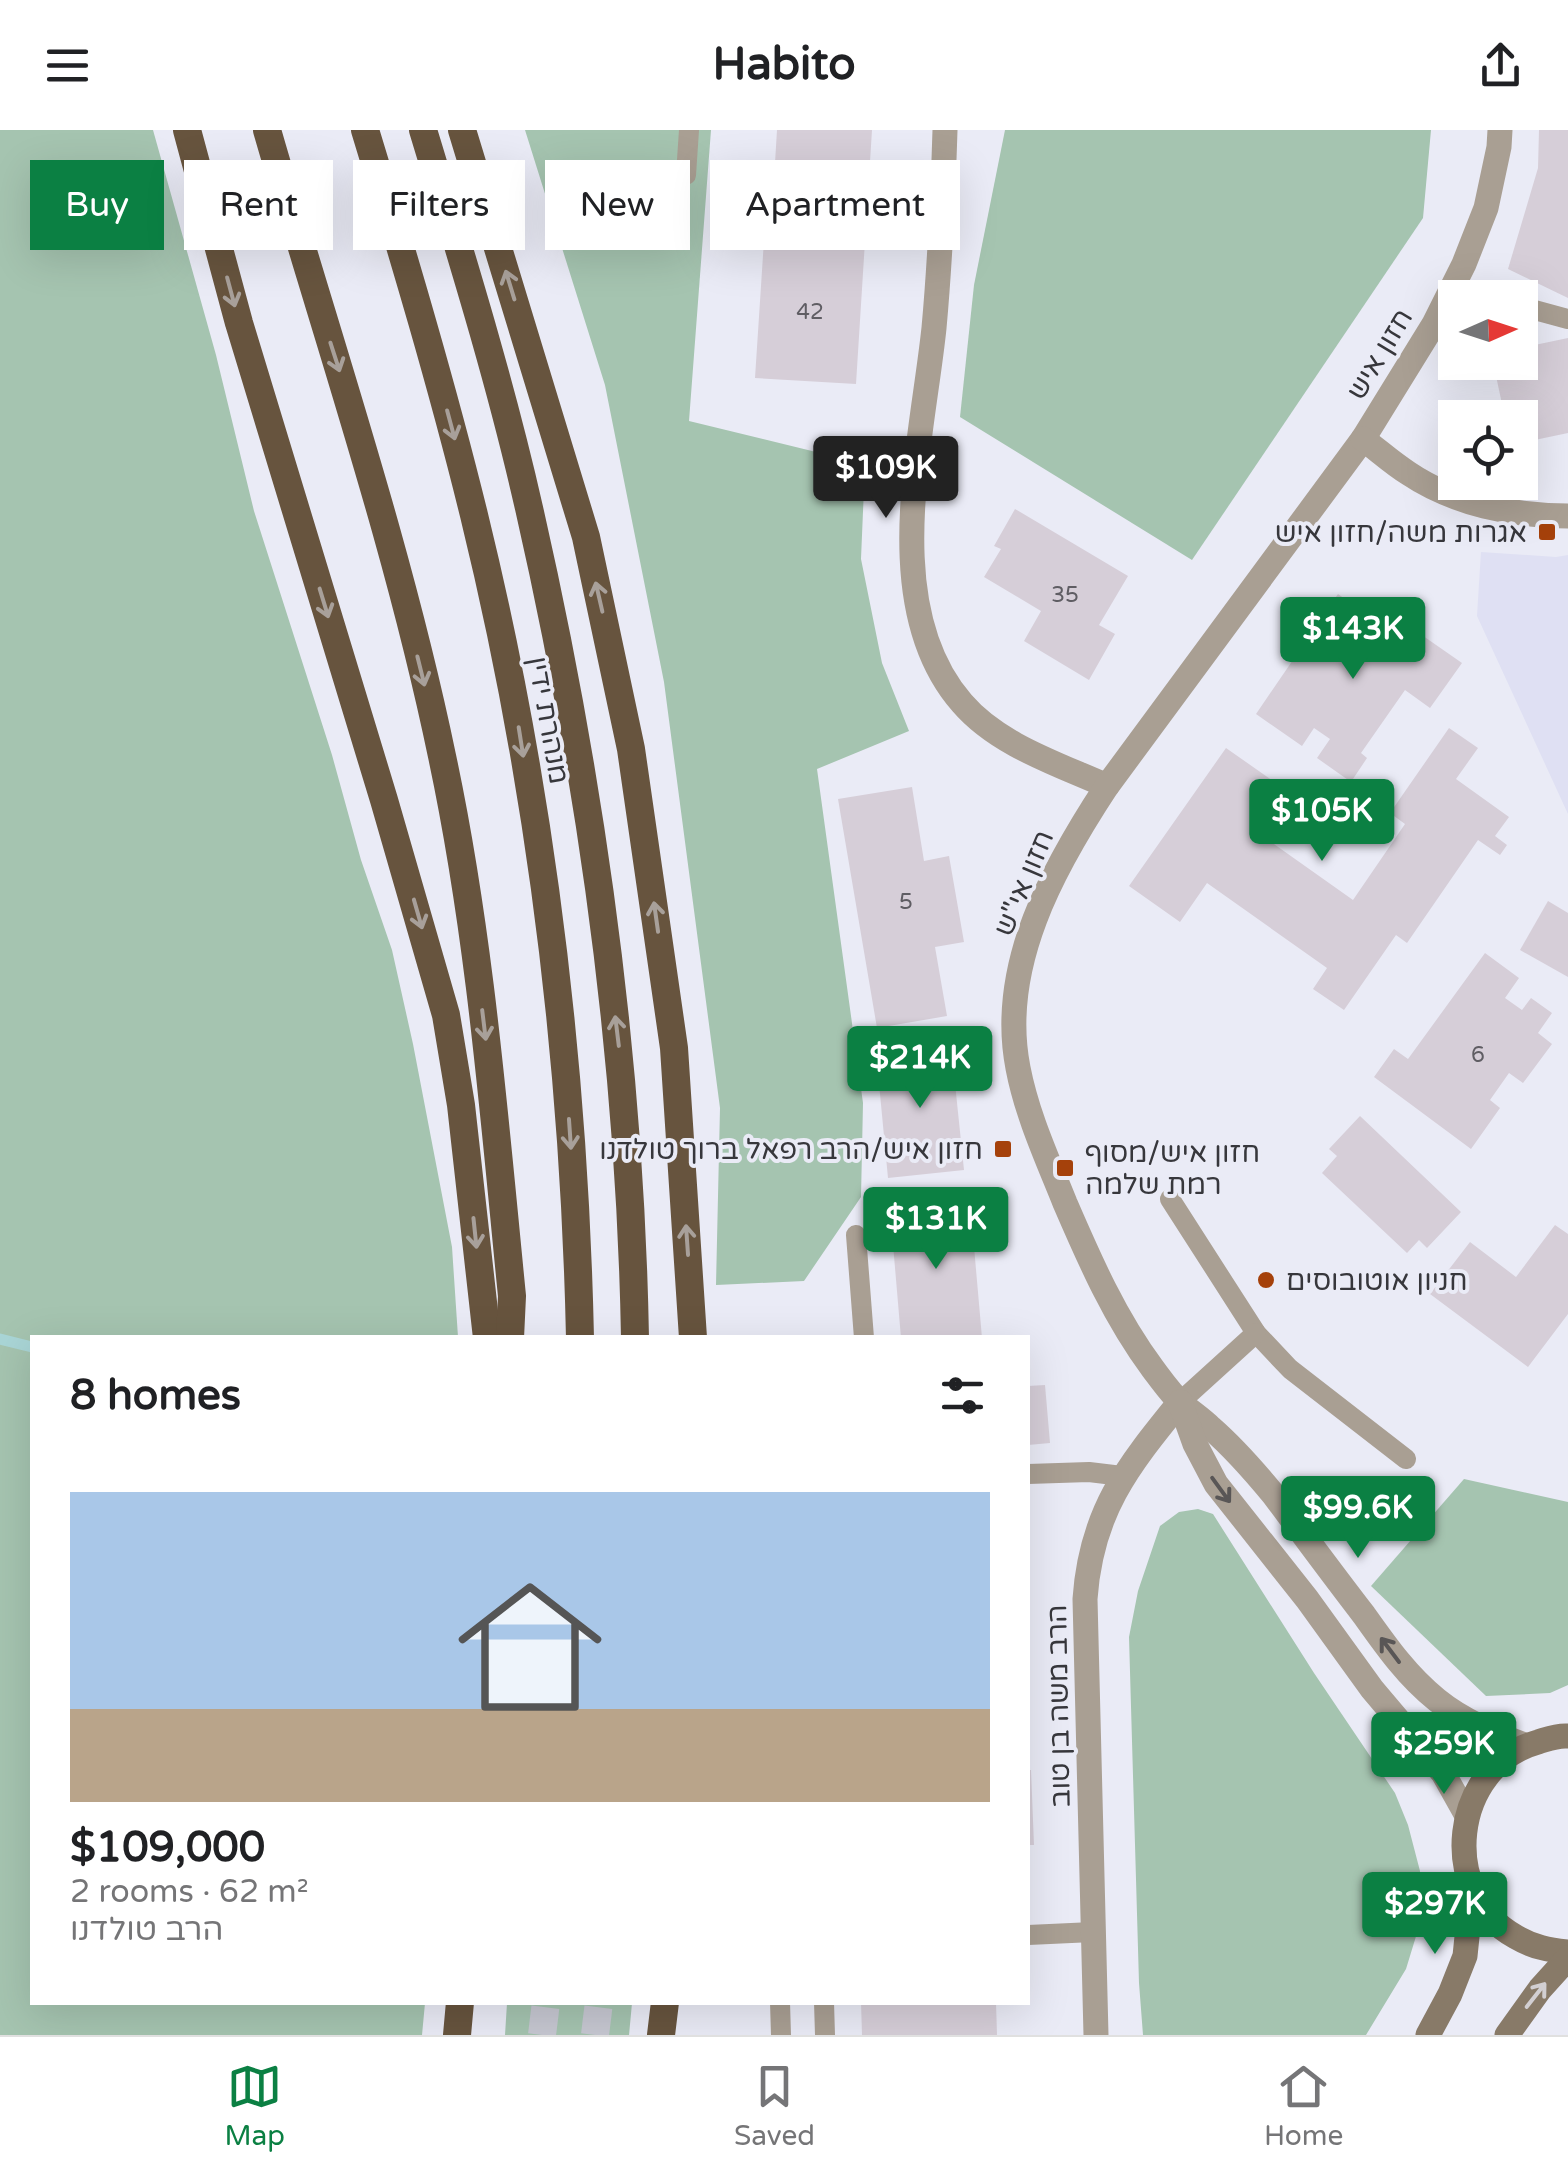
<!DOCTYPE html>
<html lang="en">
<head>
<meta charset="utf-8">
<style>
	:root { --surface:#fff; --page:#f2f2f2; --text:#202124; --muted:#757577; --line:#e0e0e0; --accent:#0b8043 }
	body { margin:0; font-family:"Varela Round",Heebo,sans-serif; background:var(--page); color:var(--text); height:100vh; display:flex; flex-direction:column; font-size:38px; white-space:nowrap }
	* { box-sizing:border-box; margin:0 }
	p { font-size:32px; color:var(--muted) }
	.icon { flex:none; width:55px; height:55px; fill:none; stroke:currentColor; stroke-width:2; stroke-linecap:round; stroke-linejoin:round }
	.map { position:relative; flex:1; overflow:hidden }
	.drawer { position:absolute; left:30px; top:1205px; width:1000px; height:670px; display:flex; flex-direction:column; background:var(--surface); border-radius:0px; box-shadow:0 10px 40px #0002 }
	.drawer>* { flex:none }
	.guide { position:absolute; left:30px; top:30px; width:1000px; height:90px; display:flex; gap:20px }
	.needle { width:65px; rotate:87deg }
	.controls { position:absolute; left:1438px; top:150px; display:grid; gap:20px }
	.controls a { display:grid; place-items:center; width:100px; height:100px; border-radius:0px; background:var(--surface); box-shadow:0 10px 40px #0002; font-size:50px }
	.price { position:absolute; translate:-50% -85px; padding:0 22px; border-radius:10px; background:var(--accent); color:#fff; font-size:32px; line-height:65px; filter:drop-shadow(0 2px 5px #0008) }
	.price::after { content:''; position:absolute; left:50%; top:60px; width:30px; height:22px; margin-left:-15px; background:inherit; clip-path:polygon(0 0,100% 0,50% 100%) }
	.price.selected { background:#222; color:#fff }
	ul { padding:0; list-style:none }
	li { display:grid; align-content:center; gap:20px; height:530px; padding:0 40px }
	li+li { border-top:2px solid var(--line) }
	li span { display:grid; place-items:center; height:310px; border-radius:0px; color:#555 }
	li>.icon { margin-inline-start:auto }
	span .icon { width:180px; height:180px; fill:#fffc; stroke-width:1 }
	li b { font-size:42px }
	h2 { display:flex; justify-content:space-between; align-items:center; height:120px; padding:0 40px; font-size:42px }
	.pill { padding:0 35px; border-radius:0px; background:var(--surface); box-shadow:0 10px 40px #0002; font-size:35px; line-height:90px }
	.pill.selected { background:var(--accent); color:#fff }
	header { display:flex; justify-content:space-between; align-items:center; height:130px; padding:0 40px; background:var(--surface); font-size:45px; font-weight:800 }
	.dock { display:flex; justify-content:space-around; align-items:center; height:140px; border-top:2px solid var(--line); background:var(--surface); font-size:28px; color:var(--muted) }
	.dock a { display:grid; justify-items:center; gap:5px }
	.dock .selected { color:var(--accent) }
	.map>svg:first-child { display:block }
	.built { fill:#dfe0f3 }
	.green { fill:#a5c4b0 }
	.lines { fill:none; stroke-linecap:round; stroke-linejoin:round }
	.stream { stroke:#a9d5d6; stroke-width:11 }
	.building { fill:#d6ced8 }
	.trunk-tunnel { stroke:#c6c7d1; stroke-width:28; stroke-dasharray:28 14; stroke-linecap:butt }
	.service { stroke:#a99f93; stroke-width:20 }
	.minor { stroke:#a99f93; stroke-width:25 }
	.tertiary { stroke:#a99f93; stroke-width:25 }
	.secondary { stroke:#887a68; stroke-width:25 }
	.trunk { stroke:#67543e; stroke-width:28 }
	.oneway { stroke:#a8a09a }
	.oneway2 { stroke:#595656 }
	.oneway3 { stroke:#d2cfd2 }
	.poi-dot { fill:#a5410b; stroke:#eaebf6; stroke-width:4 }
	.labels { text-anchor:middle; stroke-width:8; stroke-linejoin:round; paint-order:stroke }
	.number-label { font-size:22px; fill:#5f5d63 }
	.street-label { font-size:28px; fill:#37373c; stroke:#eaebf6 }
	.poi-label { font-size:28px; fill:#37373c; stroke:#eaebf6; text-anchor:end }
</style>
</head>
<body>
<header><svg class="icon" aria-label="menu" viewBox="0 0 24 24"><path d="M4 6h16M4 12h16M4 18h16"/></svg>Habito<svg class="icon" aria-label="share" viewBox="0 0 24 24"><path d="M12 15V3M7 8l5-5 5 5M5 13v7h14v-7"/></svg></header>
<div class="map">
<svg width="1568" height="1905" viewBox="0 0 1568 1905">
	<rect width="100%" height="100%" fill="#eaebf6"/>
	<polygon class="built" points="1481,422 1556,427 1568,425 1568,684 1477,486"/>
	<g class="green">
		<polygon points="0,0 153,0 216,225 254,381 332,625 361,730 392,820 413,914 452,1117 458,1207 32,1208 32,1872 425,1873 422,1905 0,1905"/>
		<polygon points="525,0 711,0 689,291 865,334 861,429 882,533 909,601 817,639 863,973 861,1067 804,1151 716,1155 720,978 664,552 605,255"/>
		<polygon points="1005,0 1431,0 1423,88 1192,430 960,287 974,155"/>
		<polygon points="1464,1349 1568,1372 1568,1555 1550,1563 1486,1566 1371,1456"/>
		<polygon points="1198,1379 1213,1384 1314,1543 1395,1663 1408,1695 1420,1741 1421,1790 1406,1839 1366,1905 1143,1905 1139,1853 1129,1507 1138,1461 1160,1396 1179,1382"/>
		<polygon points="507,1873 632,1873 629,1905 505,1905"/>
	</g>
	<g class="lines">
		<polyline class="stream" points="0,1209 32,1217"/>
	</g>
	<g class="building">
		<polygon points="777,0 872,0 856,254 755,248 764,110 817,114 819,85 772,82"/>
		<polygon points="1539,0 1568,0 1568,168 1508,139 1538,38"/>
		<polygon points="1568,208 1568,303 1520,313 1520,288 1505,288 1493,232 1520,232 1520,218"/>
		<polygon points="1015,379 1128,446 1099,495 1115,504 1089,550 1024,511 1041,481 984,447 1001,419 994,416"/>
		<polygon points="1338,464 1367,485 1374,473 1395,487 1385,502 1406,516 1416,501 1462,533 1430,578 1405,560 1361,623 1367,628 1351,652 1317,628 1330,609 1314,598 1302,616 1256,584"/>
		<polygon points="1449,598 1478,618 1456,649 1509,687 1495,706 1507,715 1500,725 1478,710 1407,813 1396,805 1344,880 1313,859 1327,838 1207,753 1180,792 1129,756 1226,618 1286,660 1257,702 1353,770 1405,694 1390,683"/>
		<polygon points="912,657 924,731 949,726 964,812 935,817 947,886 877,898 838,669"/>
		<polygon points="1548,771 1568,783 1568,847 1520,820"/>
		<polygon points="1485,823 1519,848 1505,868 1522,880 1531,868 1552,883 1538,903 1552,914 1523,953 1509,943 1490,970 1500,978 1471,1019 1374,947 1394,919 1408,929"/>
		<polygon points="951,915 964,1040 888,1048 876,922"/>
		<polygon points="1360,986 1461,1082 1427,1118 1419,1110 1407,1123 1322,1043 1337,1026 1329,1019"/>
		<polygon points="970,1071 982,1208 901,1208 890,1079"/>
		<polygon points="1555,1095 1568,1104 1568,1184 1528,1237 1430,1164 1470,1112 1516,1147"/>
		<polygon points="1045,1255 1050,1313 1028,1315 1028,1256"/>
		<polygon points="1028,1640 1031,1640 1034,1715 1028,1715"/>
		<polygon points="861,1872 996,1872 997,1905 862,1905"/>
	</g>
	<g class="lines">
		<g class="trunk-tunnel">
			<polyline points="542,1905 546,1872"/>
			<polyline points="595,1905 599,1872"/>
		</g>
		<g class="service">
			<polyline points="686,45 689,0"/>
			<polyline points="1453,157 1491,168"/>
			<polyline points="1520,176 1568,189"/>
			<polyline points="1170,1069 1256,1203 1290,1239 1406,1329"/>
			<polyline points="856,1105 864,1208"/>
			<polyline points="1180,1272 1256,1203"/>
			<polyline points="1028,1344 1089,1342 1122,1346"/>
			<polyline points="1028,1805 1093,1802"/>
			<polyline points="780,1872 781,1905"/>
			<polyline points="824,1872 825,1905"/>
		</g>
		<g class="minor">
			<path d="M945 0C943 66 940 132 934 198 922 313 878 477 962 573 998 615 1058 634 1107 656"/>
			<path d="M1096 1905 1085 1469C1091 1382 1127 1337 1180 1272"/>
		</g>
		<g class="tertiary">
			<path d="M1500 0 1499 17 1486 78 1464 134 1434 194 1363 309 1107 656C1053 738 998 836 1018 938 1027 985 1047 1028 1065 1073 1090 1131 1115 1188 1153 1239 1162 1251 1171 1264 1182 1274 1191 1282 1202 1289 1211 1298 1234 1318 1254 1341 1273 1364 1303 1404 1333 1445 1364 1485 1386 1516 1407 1546 1437 1570 1463 1591 1493 1603 1524 1615"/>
			<path d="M1363 309C1378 320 1392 333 1408 343 1454 374 1513 386 1568 386"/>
			<polyline points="1180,1272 1195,1314 1216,1354 1307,1469 1372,1559 1443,1643 1466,1684"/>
		</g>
		<g class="secondary">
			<path d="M1568 1606C1557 1605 1548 1609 1538 1612 1451 1636 1437 1764 1516 1807 1533 1817 1549 1820 1568 1822"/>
			<polyline points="1428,1905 1450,1864 1465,1826 1472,1758"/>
			<polyline points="1507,1905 1540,1859 1568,1828"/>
		</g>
		<g class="trunk">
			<polyline points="187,0 239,193 384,670 446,885 461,975 487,1208"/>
			<path d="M267 0C327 208 398 414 442 626 480 804 494 986 512 1166L510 1208"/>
			<path d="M365 0C404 128 442 255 474 385 540 654 574 931 580 1208"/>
			<path d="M423 0C461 125 500 250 529 378 591 650 630 928 635 1208"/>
			<polyline points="462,0 586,407 631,619 674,918 693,1208"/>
			<polyline points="457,1905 460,1872"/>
			<polyline points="661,1905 665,1872"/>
		</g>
	</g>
	<defs><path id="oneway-shaft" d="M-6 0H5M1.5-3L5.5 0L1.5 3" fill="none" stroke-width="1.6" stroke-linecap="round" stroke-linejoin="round" transform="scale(2.5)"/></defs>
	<g class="oneway">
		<use href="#oneway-shaft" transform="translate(510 155) rotate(-107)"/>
		<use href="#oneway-shaft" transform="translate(231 162) rotate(75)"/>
		<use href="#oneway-shaft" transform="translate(335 227) rotate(72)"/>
		<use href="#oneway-shaft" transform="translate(451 295) rotate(75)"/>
		<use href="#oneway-shaft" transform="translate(599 467) rotate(-103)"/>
		<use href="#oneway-shaft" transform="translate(324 473) rotate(73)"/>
		<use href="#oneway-shaft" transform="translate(421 541) rotate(76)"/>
		<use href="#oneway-shaft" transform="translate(521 612) rotate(81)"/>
		<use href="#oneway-shaft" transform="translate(418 784) rotate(74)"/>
		<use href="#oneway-shaft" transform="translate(656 787) rotate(-98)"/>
		<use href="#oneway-shaft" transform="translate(484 895) rotate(83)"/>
		<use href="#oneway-shaft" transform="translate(617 901) rotate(-97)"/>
		<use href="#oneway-shaft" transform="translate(570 1004) rotate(86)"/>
		<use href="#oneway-shaft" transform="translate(475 1103) rotate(84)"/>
		<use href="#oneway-shaft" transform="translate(687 1110) rotate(-94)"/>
	</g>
	<g class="oneway2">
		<use href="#oneway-shaft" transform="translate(1221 1360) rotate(54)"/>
		<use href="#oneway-shaft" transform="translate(1390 1520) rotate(-127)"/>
	</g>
	<use class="oneway3" href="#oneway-shaft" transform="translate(1536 1865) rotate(-52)"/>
	<g class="poi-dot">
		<rect x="1537" y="392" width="20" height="20" rx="5"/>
		<rect x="993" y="1009" width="20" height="20" rx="5"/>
		<rect x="1055" y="1028" width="20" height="20" rx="5"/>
		<circle cx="1266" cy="1150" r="10"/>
	</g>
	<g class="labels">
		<g class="number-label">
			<text x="810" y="189">42</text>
			<text x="1065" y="472">35</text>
			<text x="906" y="779">5</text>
			<text x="1478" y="932">6</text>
		</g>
		<g class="street-label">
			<text transform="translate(1379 224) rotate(-59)" y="10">חזון איש</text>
			<text transform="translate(549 590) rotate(80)" y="10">מנהרת ידין</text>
			<text transform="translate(1023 753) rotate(-67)" y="10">חזון אי"ש</text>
			<text transform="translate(1058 1576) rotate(-91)" y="10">הרב משה בן טוב</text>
		</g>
		<g class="poi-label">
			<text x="1527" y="412">אגרות משה/חזון איש</text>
			<text x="983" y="1029">חזון איש/הרב רפאל ברוך טולדנו</text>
			<text x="1085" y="1032" text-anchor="start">חזון איש/מסוף<tspan x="1085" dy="32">רמת שלמה</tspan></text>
			<text x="1286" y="1160" text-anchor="start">חניון אוטובוסים</text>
		</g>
	</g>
</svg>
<div class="controls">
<a><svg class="needle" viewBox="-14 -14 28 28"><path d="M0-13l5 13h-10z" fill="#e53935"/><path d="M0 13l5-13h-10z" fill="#757577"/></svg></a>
<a><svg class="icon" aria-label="locate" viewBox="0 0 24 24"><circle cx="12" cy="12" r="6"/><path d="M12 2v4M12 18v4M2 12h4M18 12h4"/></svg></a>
</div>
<b class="price selected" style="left:886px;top:391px">$109K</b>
<b class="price" style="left:1353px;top:552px">$143K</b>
<b class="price" style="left:1322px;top:734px">$105K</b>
<b class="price" style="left:920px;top:981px">$214K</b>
<b class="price" style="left:936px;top:1142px">$131K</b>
<b class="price" style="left:1358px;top:1431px">$99.6K</b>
<b class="price" style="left:1444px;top:1667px">$259K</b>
<b class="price" style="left:1435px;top:1827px">$297K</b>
<div class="guide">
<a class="pill selected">Buy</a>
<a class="pill">Rent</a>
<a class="pill">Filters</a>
<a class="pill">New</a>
<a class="pill">Apartment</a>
</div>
<section class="drawer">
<h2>8 homes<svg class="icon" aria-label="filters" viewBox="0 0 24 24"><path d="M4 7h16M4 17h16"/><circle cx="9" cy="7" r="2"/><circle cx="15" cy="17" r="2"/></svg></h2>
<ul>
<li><span style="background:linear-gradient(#a9c7e8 70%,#b9a48a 0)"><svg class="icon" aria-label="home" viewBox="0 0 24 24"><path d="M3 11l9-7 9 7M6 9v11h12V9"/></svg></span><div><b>$109,000</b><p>2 rooms · 62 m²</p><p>הרב טולדנו</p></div></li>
</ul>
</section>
</div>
<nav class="dock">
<a class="selected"><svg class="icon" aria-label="map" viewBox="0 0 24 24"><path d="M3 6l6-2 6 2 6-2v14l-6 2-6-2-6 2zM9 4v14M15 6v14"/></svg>Map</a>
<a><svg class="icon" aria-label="saved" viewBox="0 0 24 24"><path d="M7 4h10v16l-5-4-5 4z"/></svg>Saved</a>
<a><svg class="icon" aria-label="home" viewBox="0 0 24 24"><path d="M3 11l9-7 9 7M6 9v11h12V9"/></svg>Home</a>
</nav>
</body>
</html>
